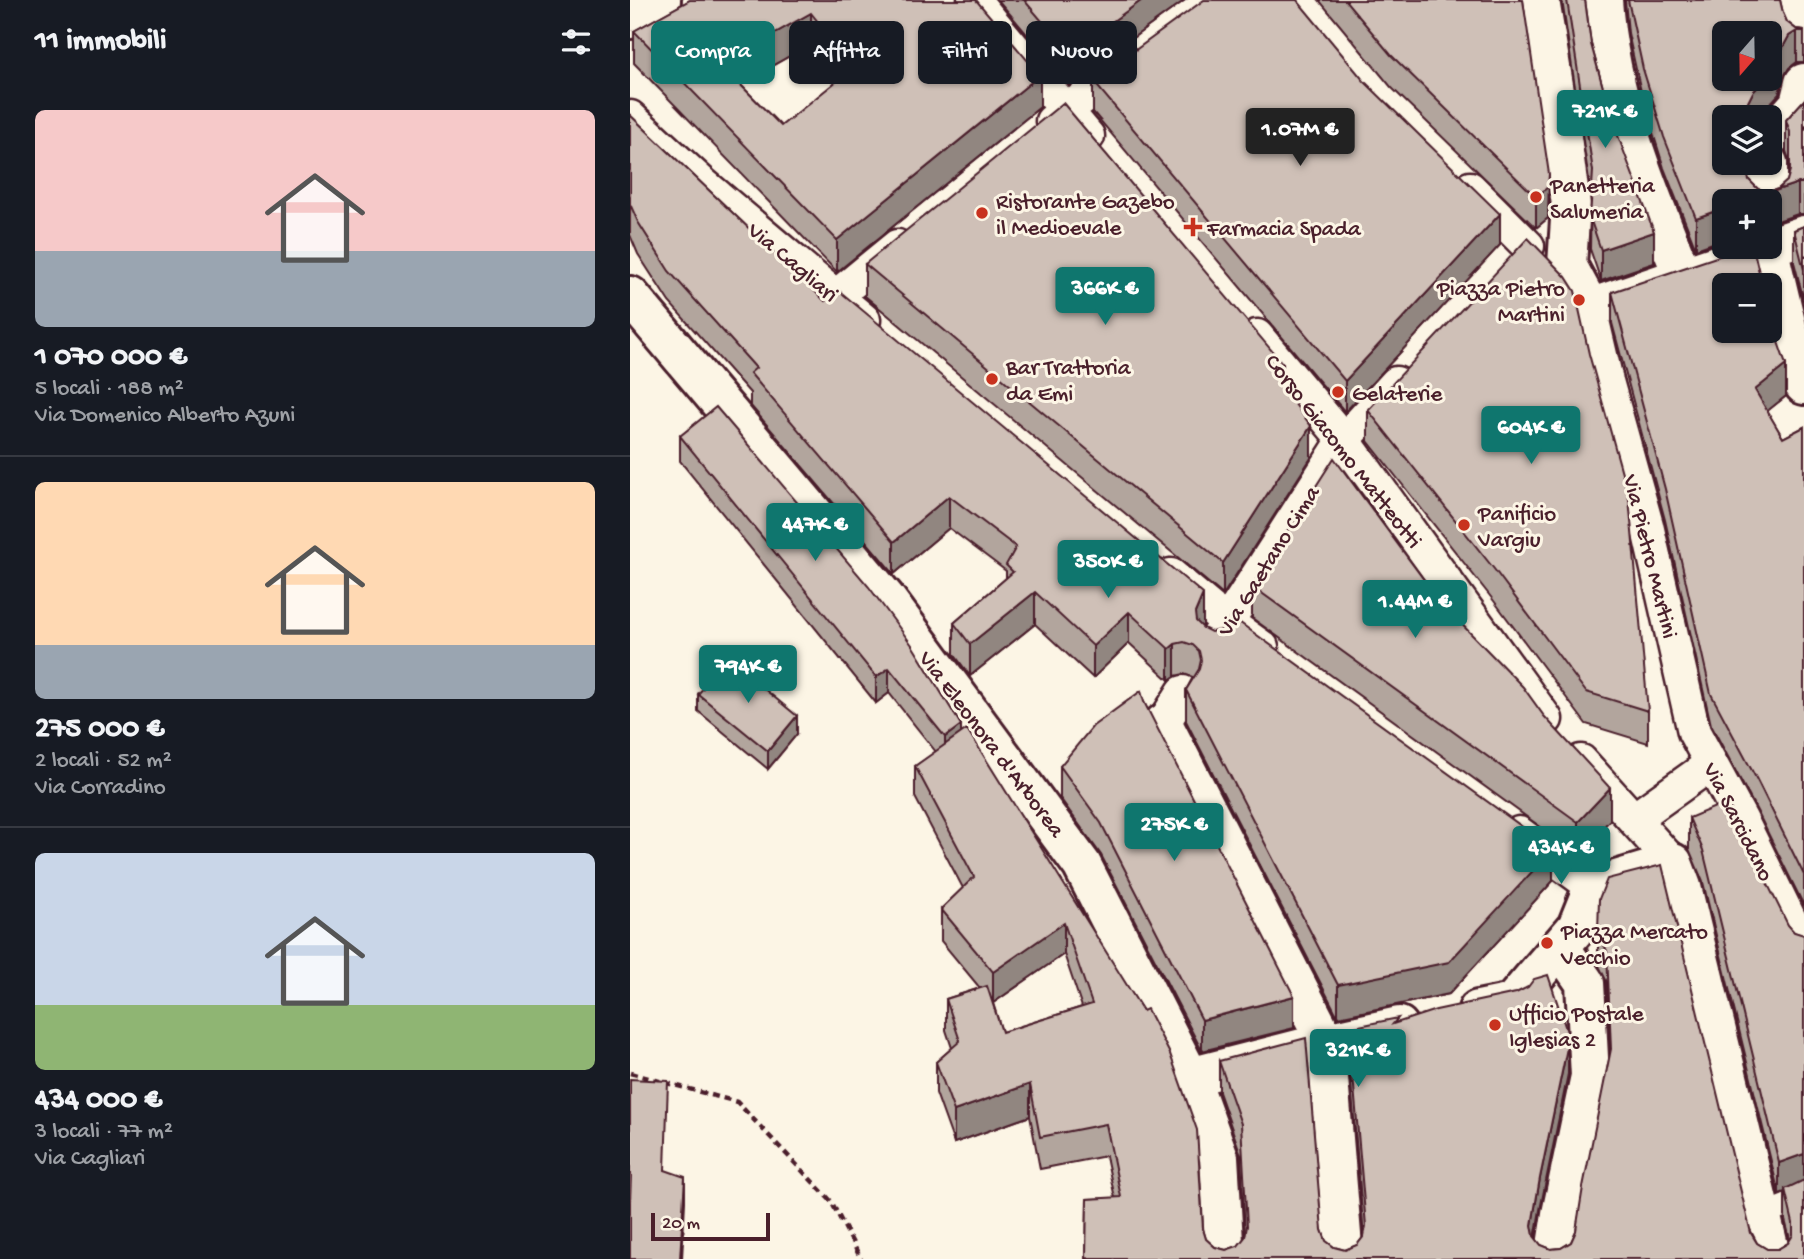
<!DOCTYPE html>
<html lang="it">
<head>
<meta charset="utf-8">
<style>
	:root { --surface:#171b24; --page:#20242c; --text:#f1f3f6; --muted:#9ea1a6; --line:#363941; --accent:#0f766e }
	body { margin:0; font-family:"Gochi Hand",sans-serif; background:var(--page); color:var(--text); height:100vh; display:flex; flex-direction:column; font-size:26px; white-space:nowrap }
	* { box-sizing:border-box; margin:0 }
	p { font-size:23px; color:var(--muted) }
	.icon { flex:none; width:38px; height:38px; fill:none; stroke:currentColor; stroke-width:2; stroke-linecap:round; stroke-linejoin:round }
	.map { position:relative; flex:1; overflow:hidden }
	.side { display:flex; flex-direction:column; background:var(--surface); width:630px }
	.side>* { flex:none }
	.hud { position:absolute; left:21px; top:21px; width:665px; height:63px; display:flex; gap:14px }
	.needle { width:46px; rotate:200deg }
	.controls { position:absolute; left:1082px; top:21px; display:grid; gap:14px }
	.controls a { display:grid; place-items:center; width:70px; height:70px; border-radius:10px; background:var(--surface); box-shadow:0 2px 5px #0004; font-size:35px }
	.scale { position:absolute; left:21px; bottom:18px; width:119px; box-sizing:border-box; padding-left:7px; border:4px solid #4a1f2b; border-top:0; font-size:19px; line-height:24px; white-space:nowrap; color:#4a1f2b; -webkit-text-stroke:5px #fcf5e5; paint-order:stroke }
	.price { position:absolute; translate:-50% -60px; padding:0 16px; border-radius:7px; background:var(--accent); color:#fff; font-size:23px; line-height:46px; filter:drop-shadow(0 2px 4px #0008) }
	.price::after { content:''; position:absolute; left:50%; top:42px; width:21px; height:16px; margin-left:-10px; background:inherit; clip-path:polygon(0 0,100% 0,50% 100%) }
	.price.on { background:#222; color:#fff }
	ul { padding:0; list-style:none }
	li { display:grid; align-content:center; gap:14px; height:371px; padding:0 35px }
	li+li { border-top:2px solid var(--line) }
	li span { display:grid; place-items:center; height:217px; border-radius:10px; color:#555 }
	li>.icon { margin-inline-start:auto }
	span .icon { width:126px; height:126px; fill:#fffc; stroke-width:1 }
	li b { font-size:30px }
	h2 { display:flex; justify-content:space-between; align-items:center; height:84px; padding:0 35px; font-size:30px }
	.chip { padding:0 24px; border-radius:10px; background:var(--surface); box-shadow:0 2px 5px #0004; font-size:24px; line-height:63px }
	.chip.on { background:var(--accent); color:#fff }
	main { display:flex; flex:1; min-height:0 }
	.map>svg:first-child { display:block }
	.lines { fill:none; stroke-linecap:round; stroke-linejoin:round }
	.service-casing { stroke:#4a1f2b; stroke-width:26 }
	.pedestrian-casing { stroke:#4a1f2b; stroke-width:37 }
	.minor-casing { stroke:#4a1f2b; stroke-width:44 }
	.primary-casing { stroke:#4a1f2b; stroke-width:44 }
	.path { stroke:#4a1f2b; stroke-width:4.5; stroke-dasharray:7 5; stroke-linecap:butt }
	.service { stroke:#fcf5e5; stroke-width:21 }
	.pedestrian { stroke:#fcf5e5; stroke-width:32 }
	.minor { stroke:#fcf5e5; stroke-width:38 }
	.primary { stroke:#fcf5e5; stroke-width:38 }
	.wall { fill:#b2a59d; stroke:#4a1f2b; stroke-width:2; fill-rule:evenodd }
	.shaded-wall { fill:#918680; stroke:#4a1f2b; stroke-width:2 }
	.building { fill:#cfc0b7; stroke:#4a1f2b; stroke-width:2; fill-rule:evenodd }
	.poi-dot { fill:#c8321e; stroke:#fcf5e5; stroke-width:2.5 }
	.labels { text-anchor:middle; stroke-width:6; stroke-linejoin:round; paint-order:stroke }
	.poi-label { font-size:23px; fill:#4a1f2b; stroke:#fcf5e5; text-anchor:start }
	.street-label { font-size:23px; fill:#4a1f2b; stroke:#fcf5e5 }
</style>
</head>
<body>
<main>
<section class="side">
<h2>11 immobili<svg class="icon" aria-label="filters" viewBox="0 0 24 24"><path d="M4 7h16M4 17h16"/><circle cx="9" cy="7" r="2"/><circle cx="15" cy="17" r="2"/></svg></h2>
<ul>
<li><span style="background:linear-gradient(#f6c9c9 65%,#9aa5b1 0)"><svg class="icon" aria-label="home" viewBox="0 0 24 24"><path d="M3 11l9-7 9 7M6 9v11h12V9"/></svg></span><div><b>1 070 000 €</b><p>5 locali · 188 m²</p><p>Via Domenico Alberto Azuni</p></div></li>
<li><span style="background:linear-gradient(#ffd9b3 75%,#9aa5b1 0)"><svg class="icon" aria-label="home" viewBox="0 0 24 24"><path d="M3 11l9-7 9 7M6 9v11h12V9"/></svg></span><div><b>275 000 €</b><p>2 locali · 52 m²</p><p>Via Corradino</p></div></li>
<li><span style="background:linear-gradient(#c9d6e8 70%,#8fb573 0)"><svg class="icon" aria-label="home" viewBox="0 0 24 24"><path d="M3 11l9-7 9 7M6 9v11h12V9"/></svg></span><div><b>434 000 €</b><p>3 locali · 77 m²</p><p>Via Cagliari</p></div></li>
</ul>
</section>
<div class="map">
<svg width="1174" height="1259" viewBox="0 0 1174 1259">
	<rect width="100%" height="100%" fill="#fcf5e5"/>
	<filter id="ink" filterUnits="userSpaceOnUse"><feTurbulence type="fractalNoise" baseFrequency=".0143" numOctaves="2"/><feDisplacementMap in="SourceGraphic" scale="14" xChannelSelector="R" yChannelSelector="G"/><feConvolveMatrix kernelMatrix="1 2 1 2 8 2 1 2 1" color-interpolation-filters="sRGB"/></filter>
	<g filter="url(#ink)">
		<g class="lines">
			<defs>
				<polyline id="service" points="1132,1215 1174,1198"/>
				<g id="pedestrian">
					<polyline points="344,0 458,136"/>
					<polyline points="0,117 73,184 234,320"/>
					<polyline points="422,121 498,64"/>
					<polyline points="840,188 898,246"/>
					<polyline points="206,296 267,246"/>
					<polyline points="960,308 977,381 1017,525 1064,732 1111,819 1174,948"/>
					<polyline points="627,336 714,440 916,719"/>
					<polyline points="541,575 597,622 632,647"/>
					<polyline points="587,638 714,440 766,383"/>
					<polyline points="533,724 553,692"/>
					<polyline points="951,761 1043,863"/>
					<polyline points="1004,819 1081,764"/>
					<polyline points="889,833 963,887"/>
				</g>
				<g id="minor">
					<polyline points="910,0 930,122 941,205 937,265 960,308 1174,235"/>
					<path d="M973 0C979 96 1017 188 1053 276"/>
					<polyline points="1167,0 1174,40"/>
					<polyline points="1139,138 1169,104 1174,83"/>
					<polyline points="1138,163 1138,201"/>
					<polyline points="1138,247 1162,348 1174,385"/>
					<polyline points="533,724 696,1042 714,1259"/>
					<polyline points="848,1010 882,1003 947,927 963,887 1043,863 1052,887 1142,1259"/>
					<polyline points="560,1077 696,1042 769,1026"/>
					<polyline points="924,1259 931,1214 960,1076 955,983 930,947"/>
				</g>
				<g id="primary">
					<polyline points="0,19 31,0"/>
					<polyline points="0,296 256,599 452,865 560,1077 589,1157 595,1259"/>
				</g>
			</defs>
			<use href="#service" class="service-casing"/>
			<use href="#pedestrian" class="pedestrian-casing"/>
			<use href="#minor" class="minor-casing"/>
			<use href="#primary" class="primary-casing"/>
			<polyline class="path" points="0,1073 107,1102 201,1201 231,1259"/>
			<use href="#service" class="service"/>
			<use href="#pedestrian" class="pedestrian"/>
			<use href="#minor" class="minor"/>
			<use href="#primary" class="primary"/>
		</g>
		<g class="wall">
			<path d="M60 0H346L410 107 207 272 4 63V31ZM181 44 209 80 151 126 110 84Z"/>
			<polygon points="368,0 555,0 439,84"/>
			<polygon points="689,0 893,0 919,206 918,218 906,228 761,87"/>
			<polygon points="932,0 955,0 961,44 981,117 1024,263 971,281 960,249 961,194"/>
			<polygon points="995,0 1150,0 1153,13 1157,22 1166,29 1174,30 1174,62 1167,62 1159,68 1153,78 1149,94 1128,117 1094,117 1116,170 1119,180 1128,189 1139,192 1148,189 1157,181 1160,170 1160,163 1156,151 1156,120 1174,100 1174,214 1168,214 1066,249 1034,168 1013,101 998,33"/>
			<polygon points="463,81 870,245 715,412 463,112"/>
			<polygon points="0,115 195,301 573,626 573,628 923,881 819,994 708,1017 556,721 556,690 563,677 554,674 545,676 539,680 499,643 463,678 405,624 340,676 324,654 324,623 376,578 376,571 319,528 264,574 120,405 120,393 39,302 8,254 0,235"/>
			<polygon points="1174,226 1174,301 1164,262 1164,230"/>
			<polygon points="235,264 653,388 681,458 593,595 235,296"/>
			<polygon points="982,292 1156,396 1137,411 1153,438 1174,427 1174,906 1127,811 1081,725 1035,520 982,323"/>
			<polygon points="738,410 1018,711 1018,743 956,724 864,601 738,441"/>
			<path d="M50 436 331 733 513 1011 573 1229 576 1239 585 1247 596 1250 608 1246 615 1237V1234L611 1155 589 1092V1061L692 1230 696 1241 704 1247 715 1250 727 1245 734 1236 719 1059V1028L768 1022 938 1074 910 1210 905 1238 911 1245 921 1249 931 1248 941 1242 946 1231 980 1055 977 982 968 964V932L1127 1243 1137 1249H1148L1158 1243 1160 1239 1155 1220V1192L1149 1194 1073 882 1059 849V818L1164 932 1172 935 1174 1259H456L457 1199 485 1198 476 1156 410 1169 400 1116 324 1143 306 1093V1062L322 1048 316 1030V999L350 988 311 941V909L333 888 285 797V766L306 752 259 693 246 703 50 461ZM434 954 452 1007 372 1032 363 1003Z"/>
			<polygon points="622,586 812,604 980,820 948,854 622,618"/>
			<polygon points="68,694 167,734 138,769 68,711"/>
			<polygon points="514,702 664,1028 572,1051 471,855 430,798 430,766"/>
		</g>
		<g class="shaded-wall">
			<polygon points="512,0 555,0 439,84 439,53"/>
			<polygon points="181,13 181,44 90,95 90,64"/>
			<polygon points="1167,31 1167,62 1159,68 1153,78 1149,94 1128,117 1118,117 1118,102 1123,92 1135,79 1139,79 1139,73 1159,36"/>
			<polygon points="410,75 410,107 207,272 207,240"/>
			<polygon points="919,174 918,218 906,228 906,197"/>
			<polygon points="1168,183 1168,214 1139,224 1139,201 1114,201"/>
			<polygon points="1094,208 1094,239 1066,249 1066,218"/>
			<polygon points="870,214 870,245 715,412 715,381"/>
			<polygon points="1024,232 1024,263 971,281 971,250"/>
			<polygon points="653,364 653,396 642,373"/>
			<polygon points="1156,365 1156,396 1125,421 1125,390"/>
			<polygon points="681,426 681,458 593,595 593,563"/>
			<polygon points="319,496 319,528 264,574 264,542"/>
			<polygon points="405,592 405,624 340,676 340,644"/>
			<polygon points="573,594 573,626 565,645 565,613"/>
			<polygon points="499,612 499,643 463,678 463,646"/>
			<polygon points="545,644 545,676 539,680 539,649"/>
			<polygon points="259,668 259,693 246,703 246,677"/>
			<polygon points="167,716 167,734 138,769 138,751"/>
			<polygon points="331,725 331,751 315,762 315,737"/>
			<polygon points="980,788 980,820 948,854 948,822"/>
			<polygon points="923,849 923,881 819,994 708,1017 708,985"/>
			<polygon points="434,923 434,954 363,1003 363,972"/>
			<polygon points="664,996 664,1028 572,1051 572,1020"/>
			<polygon points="938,1043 938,1074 910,1210 902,1256 902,1225 910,1178"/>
			<polygon points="400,1084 400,1116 324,1143 324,1111"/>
			<polygon points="1174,1154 1174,1185 1155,1189 1155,1192 1149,1194 1149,1163"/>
			<polygon points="55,1177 55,1202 52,1259 50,1259"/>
		</g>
		<g class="building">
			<path d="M60 0H346L410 75 207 240 4 31ZM181 13 224 67 151 126 90 64Z"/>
			<polygon points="394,0 512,0 439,53"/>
			<polygon points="574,0 667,0 734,81 870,214 715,381 463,81"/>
			<polygon points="715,0 893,0 919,174 918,187 906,197 761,55"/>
			<polygon points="937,0 955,0 961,44 981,117 1024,232 971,250 960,218 963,171"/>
			<polygon points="998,0 1150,0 1153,13 1157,22 1166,29 1174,30 1174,31 1167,31 1159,36 1153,47 1149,62 1139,73 1139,33 1094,33 1094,79 1135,79 1123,92 1118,102 1118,113 1121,117 1094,117 1094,163 1116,163 1116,170 1119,180 1128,189 1139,192 1148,189 1157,181 1160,170 1160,132 1156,120 1174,100 1174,183 1168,183 1114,201 1094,201 1094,208 1066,218 1034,137 1013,69"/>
			<polygon points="433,103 653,364 642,373 681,426 593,563 235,264"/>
			<polygon points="0,115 195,301 207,289 573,594 565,613 566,621 573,628 581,632 591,630 602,617 923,849 819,962 708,985 556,690 569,669 571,660 569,651 563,645 554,642 545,644 539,649 499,612 463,646 405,592 340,644 324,623 383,572 376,565 386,547 319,496 264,542 120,373 126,368 39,271 8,222 0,204"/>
			<polygon points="1174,226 1174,270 1164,230"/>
			<polygon points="898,238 936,277 945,291 959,354 999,498 1018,711 956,692 864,569 738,410"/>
			<polygon points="1116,247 1123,247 1132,285 1094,285 1094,331 1139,331 1139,316 1156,365 1125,390 1153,438 1174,427 1174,875 1127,780 1081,694 1035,489 982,292"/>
			<polygon points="86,407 239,587 282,645 331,725 315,737 259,668 246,677 50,436"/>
			<polygon points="704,458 812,604 893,687 914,716 980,788 948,822 622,586"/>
			<polygon points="98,659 167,716 138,751 68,694"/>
			<polygon points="511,691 514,702 664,996 572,1020 471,823 430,766 463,726"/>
			<polygon points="337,729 513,1011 517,1009 540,1054 567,1130 573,1229 576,1239 585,1247 596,1250 608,1246 615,1237 617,1226 611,1124 589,1061 676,1038 692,1230 696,1241 704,1247 715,1250 727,1245 734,1236 736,1226 719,1028 768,1018 763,1024 806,1010 886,993 898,987 904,979 918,975 938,1035 938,1043 910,1178 902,1225 904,1236 911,1245 921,1249 931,1248 941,1242 946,1231 953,1187 981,1049 977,951 968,932 969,899 977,879 1032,865 1121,1233 1127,1243 1137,1249 1148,1249 1158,1243 1163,1235 1163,1223 1155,1189 1174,1180 1174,1259 465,1259 456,1258 457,1199 491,1197 476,1124 410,1137 400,1084 324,1111 306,1062 330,1041 316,999 357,986 372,1032 462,1004 434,923 363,972 311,909 344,877 285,766"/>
			<polygon points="1097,802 1158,925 1164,932 1174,935 1174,1154 1149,1163 1073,850 1059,818"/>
			<polygon points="0,1079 38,1081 35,1170 55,1177 50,1259 0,1259 0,1203 1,1174 0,1174"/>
		</g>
	</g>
	<g class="poi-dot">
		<circle cx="906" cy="197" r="7"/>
		<circle cx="352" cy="213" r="7"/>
		<path d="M559.5 216.5h7v7h7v7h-7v7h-7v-7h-7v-7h7z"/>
		<circle cx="949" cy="300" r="7"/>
		<circle cx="362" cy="379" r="7"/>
		<circle cx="708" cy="392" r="7"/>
		<circle cx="834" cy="525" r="7"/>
		<circle cx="917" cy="943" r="7"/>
		<circle cx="865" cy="1025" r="7"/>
	</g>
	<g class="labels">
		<g class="poi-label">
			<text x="920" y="192">Panetteria<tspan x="920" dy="26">Salumeria</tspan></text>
			<text x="366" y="208">Ristorante Gazebo<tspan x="366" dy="26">il Medioevale</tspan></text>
			<text x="577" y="235">Farmacia Spada</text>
			<text x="935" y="295" text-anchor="end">Piazza Pietro<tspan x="935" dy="26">Martini</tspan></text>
			<text x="376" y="374">Bar Trattoria<tspan x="376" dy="26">da Emi</tspan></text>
			<text x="722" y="400">Gelaterie</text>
			<text x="848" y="520">Panificio<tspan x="848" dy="26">Vargiu</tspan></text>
			<text x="931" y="938">Piazza Mercato<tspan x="931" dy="26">Vecchio</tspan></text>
			<text x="879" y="1020">Ufficio Postale<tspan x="879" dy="26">Iglesias 2</tspan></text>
		</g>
		<g class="street-label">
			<text transform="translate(164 261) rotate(40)" y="8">Via Cagliari</text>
			<text transform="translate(715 450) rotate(52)" y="8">Corso Giacomo Matteotti</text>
			<text transform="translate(1022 556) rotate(76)" y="8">Via Pietro Martini</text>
			<text transform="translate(637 560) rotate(-58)" y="8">Via Gaetano Cima</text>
			<text transform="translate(363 743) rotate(53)" y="8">Via Eleonora d'Arborea</text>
			<text transform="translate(1110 821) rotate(63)" y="8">Via Sarcidano</text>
		</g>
	</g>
</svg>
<div class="controls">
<a><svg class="needle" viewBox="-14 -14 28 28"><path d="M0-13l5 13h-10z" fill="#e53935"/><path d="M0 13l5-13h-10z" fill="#9ea1a6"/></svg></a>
<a><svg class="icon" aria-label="layers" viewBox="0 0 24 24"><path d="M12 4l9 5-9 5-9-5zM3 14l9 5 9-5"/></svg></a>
<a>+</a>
<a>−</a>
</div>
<div class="scale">20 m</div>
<b class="price" style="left:975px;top:150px">721K €</b>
<b class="price on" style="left:670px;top:168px">1.07M €</b>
<b class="price" style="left:475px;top:327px">366K €</b>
<b class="price" style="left:901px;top:466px">604K €</b>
<b class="price" style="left:185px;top:563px">447K €</b>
<b class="price" style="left:478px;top:600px">350K €</b>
<b class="price" style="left:785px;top:640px">1.44M €</b>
<b class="price" style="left:118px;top:705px">794K €</b>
<b class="price" style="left:544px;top:863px">275K €</b>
<b class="price" style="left:931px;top:886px">434K €</b>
<b class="price" style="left:728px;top:1089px">321K €</b>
<div class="hud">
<a class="chip on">Compra</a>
<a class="chip">Affitta</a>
<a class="chip">Filtri</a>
<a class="chip">Nuovo</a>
</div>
</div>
</main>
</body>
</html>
